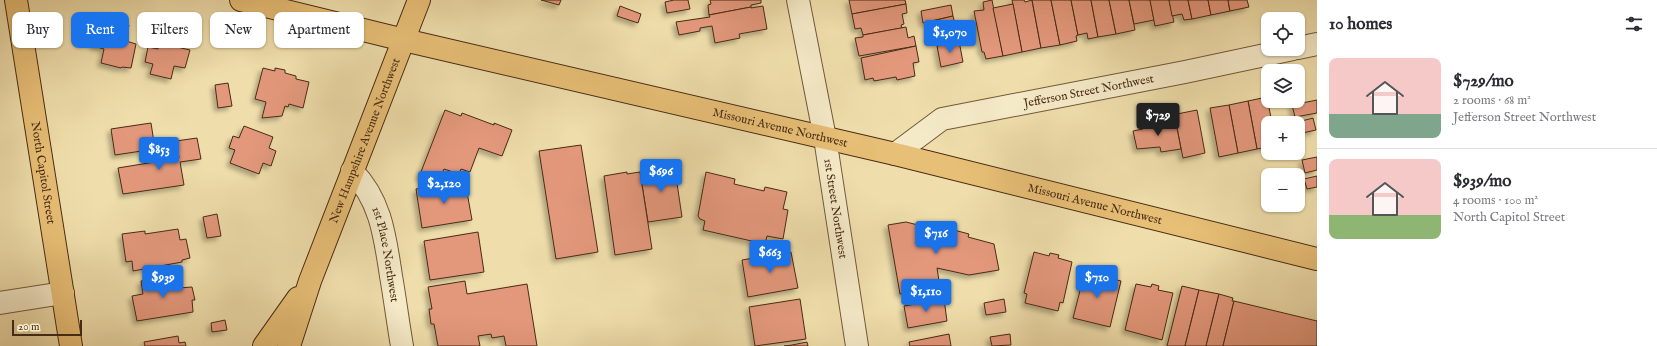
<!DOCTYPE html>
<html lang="en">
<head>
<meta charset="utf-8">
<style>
	:root { --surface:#fff; --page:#f2f2f3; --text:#2b2b33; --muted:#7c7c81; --line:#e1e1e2; --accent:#1a73e8 }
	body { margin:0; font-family:"IM FELL English",serif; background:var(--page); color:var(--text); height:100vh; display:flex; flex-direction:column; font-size:15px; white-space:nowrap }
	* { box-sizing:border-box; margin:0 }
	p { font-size:13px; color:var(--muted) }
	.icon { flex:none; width:22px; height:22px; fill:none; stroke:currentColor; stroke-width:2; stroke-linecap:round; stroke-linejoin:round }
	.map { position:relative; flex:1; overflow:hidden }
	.sheet { display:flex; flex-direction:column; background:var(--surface); width:340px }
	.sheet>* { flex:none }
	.guide { position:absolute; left:12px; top:12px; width:380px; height:36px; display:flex; gap:8px }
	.tools { position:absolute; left:1261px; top:12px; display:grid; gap:8px }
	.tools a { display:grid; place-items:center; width:44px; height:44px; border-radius:8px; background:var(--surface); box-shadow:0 1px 3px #0004; font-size:20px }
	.scale { position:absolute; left:12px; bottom:10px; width:70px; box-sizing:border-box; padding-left:4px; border:2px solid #482b15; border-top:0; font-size:11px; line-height:14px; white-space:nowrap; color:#482b15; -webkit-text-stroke:3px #f5eac8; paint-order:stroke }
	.price { position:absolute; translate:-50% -34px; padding:0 9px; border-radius:4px; background:var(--accent); color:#fff; font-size:13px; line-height:26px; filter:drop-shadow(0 1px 2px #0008) }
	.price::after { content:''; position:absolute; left:50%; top:24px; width:12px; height:9px; margin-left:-6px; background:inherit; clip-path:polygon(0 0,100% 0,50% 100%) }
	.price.active { background:#222; color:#fff }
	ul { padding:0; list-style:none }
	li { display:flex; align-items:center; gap:12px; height:100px; padding:0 12px }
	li+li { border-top:1px solid var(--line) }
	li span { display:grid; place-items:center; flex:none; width:112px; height:80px; border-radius:8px; color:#555 }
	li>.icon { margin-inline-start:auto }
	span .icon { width:48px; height:48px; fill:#fffc; stroke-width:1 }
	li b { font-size:17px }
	h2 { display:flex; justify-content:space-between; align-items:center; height:48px; padding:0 12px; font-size:17px }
	.chip { padding:0 14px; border-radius:8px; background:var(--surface); box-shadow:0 1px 3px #0004; font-size:14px; line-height:36px }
	.chip.active { background:var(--accent); color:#fff }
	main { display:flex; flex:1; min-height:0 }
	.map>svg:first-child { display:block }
	.building { fill:#e3987c; stroke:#482b15; filter:url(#shadow) }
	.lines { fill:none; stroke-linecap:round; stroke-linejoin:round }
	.minor-casing { stroke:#72583a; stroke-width:24 }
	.major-casing { stroke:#482b15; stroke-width:24 }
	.minor { stroke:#f5eac8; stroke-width:22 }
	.major { stroke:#e8bf76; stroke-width:22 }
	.labels { text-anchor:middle; stroke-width:3; stroke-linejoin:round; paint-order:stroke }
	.street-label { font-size:12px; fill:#482b15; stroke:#f5eac8 }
</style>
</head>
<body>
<main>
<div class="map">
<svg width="1317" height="346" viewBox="0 0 1317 346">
	<defs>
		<filter id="shadow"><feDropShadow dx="-3.5" dy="3.5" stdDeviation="2" flood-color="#0004"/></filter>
	</defs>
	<rect width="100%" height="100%" fill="#efdeab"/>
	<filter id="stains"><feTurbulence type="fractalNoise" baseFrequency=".005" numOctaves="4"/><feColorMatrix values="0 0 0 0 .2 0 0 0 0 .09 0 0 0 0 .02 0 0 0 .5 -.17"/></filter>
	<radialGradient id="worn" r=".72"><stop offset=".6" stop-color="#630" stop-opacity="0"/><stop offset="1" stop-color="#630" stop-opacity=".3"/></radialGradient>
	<g class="building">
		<polygon points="541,0 561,0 559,5"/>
		<polygon points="674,0 688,0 690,9 667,13 665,2"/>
		<polygon points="710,0 761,0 761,3 751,5 751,7 709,15 708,5 711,4"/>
		<polygon points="849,0 905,0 906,4 852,14"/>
		<polygon points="992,0 1003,56 986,59 984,52 982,52 974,11 984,10 983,2"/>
		<polygon points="1012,0 1024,0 1025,2 1032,0 1041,48 1022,52"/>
		<polygon points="1032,0 1051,0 1060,45 1041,48"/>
		<polygon points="1051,0 1071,0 1078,35 1076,36 1077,41 1060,45"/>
		<polygon points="1071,0 1091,0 1098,37 1088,39 1087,33 1078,35"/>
		<polygon points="1091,0 1109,0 1116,34 1098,37"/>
		<polygon points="1109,0 1129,0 1135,30 1116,34"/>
		<polygon points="1129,0 1150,0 1154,20 1134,24"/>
		<polygon points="1150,0 1169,0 1174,22 1155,26"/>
		<polygon points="1169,0 1188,0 1192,19 1184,20 1182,14 1172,16"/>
		<polygon points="1188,0 1208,0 1211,15 1192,19"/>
		<polygon points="1208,0 1228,0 1230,11 1211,15"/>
		<polygon points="1228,0 1247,0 1249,7 1230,11"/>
		<polygon points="906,4 907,13 902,14 904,24 901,25 902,28 863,35 861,28 855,29 852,14"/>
		<polygon points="1013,4 1022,52 1003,56 993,8"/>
		<polygon points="951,5 953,16 923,23 921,11"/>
		<polygon points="620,6 641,14 638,23 617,16"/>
		<polygon points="763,6 767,29 739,34 740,38 715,43 712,26 700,28 700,31 679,35 676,22 710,17 709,15 751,7 751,8"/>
		<polygon points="953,16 956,28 934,33 932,21"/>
		<polygon points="116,22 129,25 126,41 136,44 131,68 122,67 121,68 101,63 104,49 93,46 97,27 114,31"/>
		<polygon points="906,27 908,38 914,36 916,46 859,56 855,38 863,37 863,35"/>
		<polygon points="164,31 176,34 176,39 179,40 177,47 190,50 185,68 174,66 171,79 150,74 153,64 145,62 148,47 158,49"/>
		<polygon points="959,41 963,62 941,67 937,46"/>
		<polygon points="916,46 919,62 913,63 915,76 897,80 896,77 874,81 873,78 865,80 861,58"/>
		<polygon points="263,68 275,71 275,68 285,70 285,73 296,76 296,79 309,82 303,108 289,104 288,107 285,106 282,116 262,118 266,102 255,99"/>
		<polygon points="228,83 232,106 218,108 215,85"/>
		<polygon points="1267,97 1272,123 1268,123 1268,147 1257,149 1248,101"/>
		<polygon points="1317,100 1317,113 1295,117 1292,105"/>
		<polygon points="1248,101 1257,149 1238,153 1229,105"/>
		<polygon points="1229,105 1238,153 1219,157 1210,108"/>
		<polygon points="445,110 461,116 462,113 494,125 494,123 512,130 502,156 479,148 470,172 461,169 459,174 444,169 440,178 428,181 419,177"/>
		<polygon points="1197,110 1205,153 1183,158 1176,123 1179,122 1177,114"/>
		<polygon points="1313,118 1316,130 1298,134 1298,123 1294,123"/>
		<polygon points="1166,119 1167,124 1176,123 1181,149 1161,152 1160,147 1137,149 1133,131 1143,129 1142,126 1155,124 1155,121"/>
		<polygon points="151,123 155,149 115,155 111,129"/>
		<polygon points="244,126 273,137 269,148 276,151 271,166 263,163 259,174 230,163 235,150 229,148 233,136 239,138"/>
		<polygon points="197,138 201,159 180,162 184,185 123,194 118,168 179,158 176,141"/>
		<polygon points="581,145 598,252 556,259 539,151"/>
		<polygon points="1317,157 1317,170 1305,173 1302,160"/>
		<polygon points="674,163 682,217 648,222 640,172 652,170 651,167"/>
		<polygon points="627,172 627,174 640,172 652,249 615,255 604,176"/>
		<polygon points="706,172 735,179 734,184 764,191 765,187 787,192 783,209 788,210 783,239 767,236 765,244 703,230 705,221 700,219 698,216"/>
		<polygon points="1317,176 1317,187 1307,189 1304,179"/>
		<polygon points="465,181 472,220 422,228 416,189"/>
		<polygon points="217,214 221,236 207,238 203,217"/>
		<polygon points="906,222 918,225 918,222 954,233 954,230 969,234 968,237 994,244 999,270 969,275 937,268 940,287 900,294 888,225"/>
		<polygon points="178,229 180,240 186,239 190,258 182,260 182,262 133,271 132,261 126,262 122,234 145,231 145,234"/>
		<polygon points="478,232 484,272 430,280 424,241"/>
		<polygon points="791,252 798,288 748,297 742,260"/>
		<polygon points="1034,252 1049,256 1050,253 1059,255 1058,258 1072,262 1063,303 1060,302 1058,311 1025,303 1027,294 1024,293"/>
		<polygon points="1085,271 1099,274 1100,273 1106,274 1105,277 1121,281 1110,327 1073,318"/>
		<polygon points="176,275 179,288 192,287 195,300 192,300 193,312 137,321 132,296 143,294 141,281"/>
		<polygon points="465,281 467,294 527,284 537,346 506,346 504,336 492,338 491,334 478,336 480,346 438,346 434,324 431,324 429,309 432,309 428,287"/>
		<polygon points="1136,284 1151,287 1152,284 1159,286 1158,290 1173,293 1162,340 1125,330"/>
		<polygon points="1182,286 1199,290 1185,346 1167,346"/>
		<polygon points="1199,290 1219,294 1206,346 1185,346"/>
		<polygon points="1219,294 1233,298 1232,301 1234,301 1223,346 1206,346"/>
		<polygon points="800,299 806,339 755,346 749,307"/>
		<polygon points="944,299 947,321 908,328 904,306"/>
		<polygon points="1004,299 1006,312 986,315 984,303"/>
		<polygon points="1234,301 1317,321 1317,346 1223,346"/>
		<polygon points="225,320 227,330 212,332 211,323"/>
		<polygon points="949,334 951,346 910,346 909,342"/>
		<polygon points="1010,334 1011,345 992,346 990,337"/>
		<polygon points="178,336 179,343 185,342 186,346 145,346 144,342"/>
		<polygon points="807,342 808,346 784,346 792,345"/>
	</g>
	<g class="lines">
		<defs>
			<g id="minor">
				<path id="s1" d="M798 0 825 138 857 346"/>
				<polyline points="1298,48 1317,44"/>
				<path id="s2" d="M895 154 942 119 1185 72 1293 49"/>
				<path id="s3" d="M352 171C381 200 385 237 391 276 395 299 398 323 402 346"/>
				<polyline points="0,303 63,293"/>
			</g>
			<g id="major">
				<path id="s4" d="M16 0 71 346"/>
				<path id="s5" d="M241 0 404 40 895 154 1317 259"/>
				<polyline points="264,346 298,298"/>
				<path id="s6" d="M289 346 310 281 419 0"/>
			</g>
		</defs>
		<use href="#minor" class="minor-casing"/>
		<use href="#major" class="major-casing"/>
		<use href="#minor" class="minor"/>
		<use href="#major" class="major"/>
	</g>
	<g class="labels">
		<g class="street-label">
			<text dy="4" stroke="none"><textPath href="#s2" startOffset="208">Jefferson Street Northwest</textPath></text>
			<text dy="4" stroke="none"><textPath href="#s5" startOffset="554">Missouri Avenue Northwest</textPath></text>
			<text dy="4" stroke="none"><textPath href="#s6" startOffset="219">New Hampshire Avenue Northwest</textPath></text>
			<text dy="4" stroke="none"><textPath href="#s4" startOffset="175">North Capitol Street</textPath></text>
			<text dy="4" stroke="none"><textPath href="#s5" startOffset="878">Missouri Avenue Northwest</textPath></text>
			<text dy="4" stroke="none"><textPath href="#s1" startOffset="212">1st Street Northwest</textPath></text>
			<text dy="4" stroke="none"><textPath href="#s3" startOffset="92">1st Place Northwest</textPath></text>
		</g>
	</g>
	<rect width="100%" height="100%" filter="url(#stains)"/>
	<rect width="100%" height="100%" fill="url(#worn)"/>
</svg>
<div class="tools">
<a><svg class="icon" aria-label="locate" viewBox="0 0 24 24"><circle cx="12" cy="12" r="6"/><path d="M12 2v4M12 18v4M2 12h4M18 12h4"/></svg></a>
<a><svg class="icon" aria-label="layers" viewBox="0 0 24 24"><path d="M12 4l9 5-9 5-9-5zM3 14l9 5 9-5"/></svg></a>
<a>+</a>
<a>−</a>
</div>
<div class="scale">20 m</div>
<b class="price" style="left:950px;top:54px">$1,070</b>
<b class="price active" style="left:1158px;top:137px">$729</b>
<b class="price" style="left:159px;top:171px">$853</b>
<b class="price" style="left:661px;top:193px">$696</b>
<b class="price" style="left:444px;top:205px">$2,120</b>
<b class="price" style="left:936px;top:255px">$716</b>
<b class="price" style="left:770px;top:274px">$663</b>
<b class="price" style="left:163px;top:299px">$939</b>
<b class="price" style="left:1097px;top:299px">$710</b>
<b class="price" style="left:926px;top:313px">$1,110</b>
<div class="guide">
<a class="chip">Buy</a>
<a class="chip active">Rent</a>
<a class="chip">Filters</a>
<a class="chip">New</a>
<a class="chip">Apartment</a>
</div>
</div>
<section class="sheet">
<h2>10 homes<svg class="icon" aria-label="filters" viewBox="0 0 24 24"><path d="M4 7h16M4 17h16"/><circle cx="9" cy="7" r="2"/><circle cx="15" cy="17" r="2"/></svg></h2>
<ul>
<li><span style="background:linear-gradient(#f6c9c9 70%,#7fa58c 0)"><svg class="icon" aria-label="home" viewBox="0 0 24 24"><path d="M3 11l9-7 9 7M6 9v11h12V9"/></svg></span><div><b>$729/mo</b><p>2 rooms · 68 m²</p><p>Jefferson Street Northwest</p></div></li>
<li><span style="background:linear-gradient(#f6c9c9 70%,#8fb573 0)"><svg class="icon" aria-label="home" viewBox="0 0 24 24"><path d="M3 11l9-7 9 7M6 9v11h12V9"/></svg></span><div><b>$939/mo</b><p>4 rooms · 100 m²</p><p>North Capitol Street</p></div></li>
</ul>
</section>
</main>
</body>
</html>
